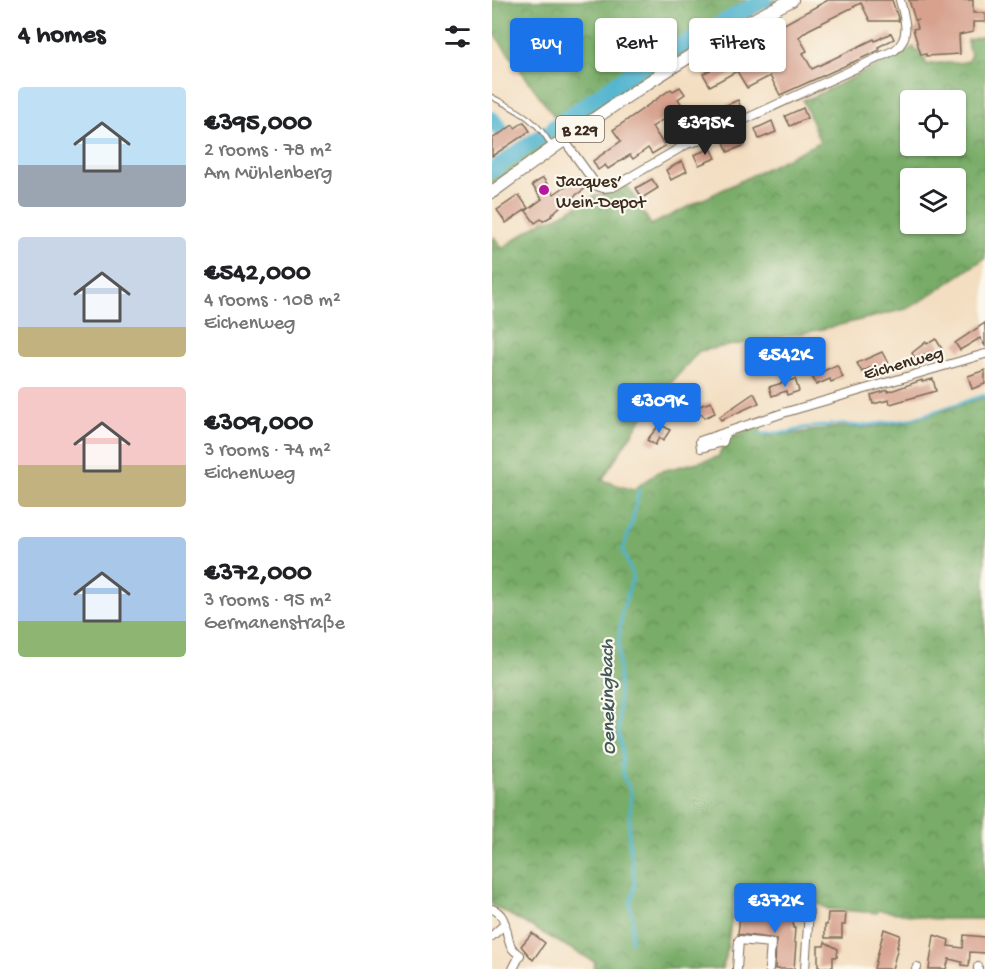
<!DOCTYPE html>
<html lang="en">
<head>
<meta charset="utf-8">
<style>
	:root { --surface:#fff; --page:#f6f6f6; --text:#202124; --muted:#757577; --accent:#1a73e8 }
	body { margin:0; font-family:"Gochi Hand",sans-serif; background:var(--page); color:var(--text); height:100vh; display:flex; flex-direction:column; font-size:22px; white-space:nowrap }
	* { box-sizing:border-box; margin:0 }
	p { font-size:20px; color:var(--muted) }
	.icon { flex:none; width:33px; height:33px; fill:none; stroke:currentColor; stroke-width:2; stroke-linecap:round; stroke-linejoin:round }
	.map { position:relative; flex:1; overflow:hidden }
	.drawer { display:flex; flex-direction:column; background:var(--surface); width:492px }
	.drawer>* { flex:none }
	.guide { position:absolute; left:18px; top:18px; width:384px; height:54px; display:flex; gap:12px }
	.tools { position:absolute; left:408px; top:90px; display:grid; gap:12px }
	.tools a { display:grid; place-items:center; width:66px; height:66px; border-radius:6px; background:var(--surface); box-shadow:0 2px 4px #0004; font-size:30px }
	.price { position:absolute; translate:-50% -51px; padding:0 14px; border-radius:6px; background:var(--accent); color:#fff; font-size:20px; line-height:39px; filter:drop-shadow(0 2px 3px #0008) }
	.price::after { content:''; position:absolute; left:50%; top:36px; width:18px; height:14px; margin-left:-9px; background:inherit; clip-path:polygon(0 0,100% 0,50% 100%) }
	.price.current { background:#222; color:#fff }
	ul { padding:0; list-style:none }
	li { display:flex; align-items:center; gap:18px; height:150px; padding:0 18px }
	li span { display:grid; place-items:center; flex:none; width:168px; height:120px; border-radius:6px; color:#555 }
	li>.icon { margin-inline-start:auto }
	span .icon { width:72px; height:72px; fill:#fffc; stroke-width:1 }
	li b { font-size:26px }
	h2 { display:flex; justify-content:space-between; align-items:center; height:72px; padding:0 18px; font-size:26px }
	.tag { padding:0 21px; border-radius:6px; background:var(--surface); box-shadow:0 2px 4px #0004; font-size:21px; line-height:54px }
	.tag.current { background:var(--accent); color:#fff }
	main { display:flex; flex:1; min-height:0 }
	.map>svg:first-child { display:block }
	.forest { fill:url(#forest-crowns); stroke:#5a6b43; stroke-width:1.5; fill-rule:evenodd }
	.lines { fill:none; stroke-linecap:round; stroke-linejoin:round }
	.stream { stroke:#50b4cf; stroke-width:3 }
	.river { stroke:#50b4cf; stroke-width:16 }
	.building { fill:#d7a18e }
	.lane-casing { stroke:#7b6957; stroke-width:6 }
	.street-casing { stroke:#7b6957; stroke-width:10 }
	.primary-casing { stroke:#7b6957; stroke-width:14 }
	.lane { stroke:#fff; stroke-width:4 }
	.street { stroke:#fff; stroke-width:8 }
	.primary { stroke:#fff; stroke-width:12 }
	.poi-dot { fill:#b5179e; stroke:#fbf7ec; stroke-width:2 }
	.labels { text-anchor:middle; stroke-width:4.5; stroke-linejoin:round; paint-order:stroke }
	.shield { fill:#fbf7ec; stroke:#75685c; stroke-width:1.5 }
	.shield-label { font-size:16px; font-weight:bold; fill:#3b2a1e }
	.poi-label { font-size:18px; fill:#3b2a1e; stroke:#fbf7ec; text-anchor:start }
	.street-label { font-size:18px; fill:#3b2a1e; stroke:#fbf7ec }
	.water-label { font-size:20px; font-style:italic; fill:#425a5c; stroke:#fbf7ec }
</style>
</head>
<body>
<main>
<section class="drawer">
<h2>4 homes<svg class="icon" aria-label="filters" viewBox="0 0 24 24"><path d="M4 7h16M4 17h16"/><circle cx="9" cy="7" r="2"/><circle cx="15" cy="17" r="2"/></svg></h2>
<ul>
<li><span style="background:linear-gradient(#bfe0f5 65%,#9aa5b1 0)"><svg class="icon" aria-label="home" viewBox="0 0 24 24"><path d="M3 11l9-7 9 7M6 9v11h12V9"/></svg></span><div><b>€395,000</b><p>2 rooms · 78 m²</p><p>Am Mühlenberg</p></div></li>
<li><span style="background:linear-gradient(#c9d6e8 75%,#c2b280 0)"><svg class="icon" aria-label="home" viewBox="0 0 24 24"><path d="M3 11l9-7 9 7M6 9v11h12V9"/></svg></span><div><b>€542,000</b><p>4 rooms · 108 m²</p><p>Eichenweg</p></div></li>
<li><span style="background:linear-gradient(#f6c9c9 65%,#c2b280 0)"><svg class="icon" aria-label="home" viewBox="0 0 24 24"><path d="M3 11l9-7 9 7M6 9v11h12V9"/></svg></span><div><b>€309,000</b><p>3 rooms · 74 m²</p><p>Eichenweg</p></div></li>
<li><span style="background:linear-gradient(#a9c7e8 70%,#8fb573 0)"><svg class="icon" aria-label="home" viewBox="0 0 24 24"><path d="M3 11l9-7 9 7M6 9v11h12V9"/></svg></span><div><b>€372,000</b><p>3 rooms · 95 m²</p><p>Germanenstraße</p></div></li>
</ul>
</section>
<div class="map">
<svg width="493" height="969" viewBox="0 0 493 969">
	<defs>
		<pattern id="forest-crowns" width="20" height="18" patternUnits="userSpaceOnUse" patternTransform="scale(1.5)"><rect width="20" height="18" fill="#78ac68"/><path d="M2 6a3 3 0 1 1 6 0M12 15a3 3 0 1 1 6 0" fill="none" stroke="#648c55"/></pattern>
	</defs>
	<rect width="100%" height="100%" fill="#fbf7ec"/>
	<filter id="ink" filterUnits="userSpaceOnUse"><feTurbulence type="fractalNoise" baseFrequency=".0167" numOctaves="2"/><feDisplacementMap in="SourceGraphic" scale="12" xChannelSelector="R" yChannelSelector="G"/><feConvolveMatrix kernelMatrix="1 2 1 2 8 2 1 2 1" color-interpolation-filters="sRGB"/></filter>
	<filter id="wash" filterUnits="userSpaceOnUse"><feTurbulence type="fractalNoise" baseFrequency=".008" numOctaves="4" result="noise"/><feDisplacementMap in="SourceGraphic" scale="24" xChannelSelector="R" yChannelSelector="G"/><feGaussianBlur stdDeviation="1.35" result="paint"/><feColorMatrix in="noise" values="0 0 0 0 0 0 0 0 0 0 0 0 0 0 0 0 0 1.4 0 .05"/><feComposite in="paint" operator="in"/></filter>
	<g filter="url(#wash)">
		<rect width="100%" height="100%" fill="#f3dec1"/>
		<g class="forest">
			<polygon points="0,0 287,0 167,69 0,185 0,163 65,120 0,31"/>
			<path d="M493 36V258L429 301 414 309 327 330 207 351 153 413 110 480 141 490 166 472 226 457 235 437 268 426 269 435 298 434 347 427 371 428 414 422 493 397V919H443L387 910 385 913 336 909 327 904 243 895 234 957 230 969H102L103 962 0 905V239L2 237 10 248 51 221 61 219 105 195 124 192 135 185 159 225 328 142 311 100 323 96 422 47 424 51H427L429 55H431L435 65C448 60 462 66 476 61L479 54 476 48V40ZM418 100H464V146H418ZM418 178H464V224H418Z"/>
		</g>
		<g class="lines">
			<g class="stream">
				<polyline points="268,434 299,432 312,428 348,424 368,426 416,420 493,395"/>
				<polyline points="139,942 141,918 138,905 143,886 137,838 139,791 131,776 130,746 127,736 127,638 130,611 141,577 131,550 140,523 147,490"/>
			</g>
			<g class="river">
				<polyline points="0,119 10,132"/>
				<polyline points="62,127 143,70 272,0"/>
				<polyline points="0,170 53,133"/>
			</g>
		</g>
		<g id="blocks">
			<g class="building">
				<polygon points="336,0 400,0 407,21 378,21 369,3 316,30 307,37 315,51 311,53 320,69 382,39 383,41 399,33 402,39 386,47 388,50 288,95 278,76 255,88 245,71 218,86 211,74 238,59 236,55"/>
				<polygon points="417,0 481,0 481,13 493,13 493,22 481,22 481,32 467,35 468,54 434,56 434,54 429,55 421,29 426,28 424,21 425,20 423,20"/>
				<polygon points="188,87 193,94 186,99 206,129 193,138 180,118 172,119 160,127 173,146 160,154 156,148 141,159 138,155 116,169 113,165 106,170 101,161 129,141 121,130 179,89 181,91"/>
				<polygon points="246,100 251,113 226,124 221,111"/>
				<polygon points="311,108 315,118 298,126 293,116"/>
				<polygon points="280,121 284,132 267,139 263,129"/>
				<polygon points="32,122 38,131 0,156 0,139 21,125 23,128"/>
				<polygon points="249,135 253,145 236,152 232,142"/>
				<polygon points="219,148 224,158 207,165 202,155"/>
				<polygon points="190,161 195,171 179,180 174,170"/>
				<polygon points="87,177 94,188 71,204 59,215 60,216 51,221 49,219 43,223 34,211 50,199 40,185 51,178 62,194"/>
				<polygon points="160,179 166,188 150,198 144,188"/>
				<polygon points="27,195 36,208 14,223 5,210"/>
				<polygon points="493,323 493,346 488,338 468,350 463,343"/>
				<polygon points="444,339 450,349 440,355 437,352 424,360 420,353 434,342 435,344"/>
				<polygon points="390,352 396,363 385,369 383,365 370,372 365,363"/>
				<polygon points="345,365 351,377 339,382 338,379 324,385 320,376"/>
				<polygon points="493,370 493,384 480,389 476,376"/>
				<polygon points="303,379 307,391 295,395 294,391 280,396 277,387"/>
				<polygon points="441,379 444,391 398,404 397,400 381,404 379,395 396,390 396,392 430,380 430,382"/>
				<polygon points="262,393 267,403 229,420 227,417"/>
				<polygon points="219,402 223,413 212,418 210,414 197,420 193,411"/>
				<polygon points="168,424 178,430 171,441 167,438 163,445 155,440"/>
				<polygon points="285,906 305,908 304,915 302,915 301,928 303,928 302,942 304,943 302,969 283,969 284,939 246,934 248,916 284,919"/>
				<polygon points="336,913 354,913 353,925 350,925 350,938 333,938 333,925 335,925"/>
				<polygon points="392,929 408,935 405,947 406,947 400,969 382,969"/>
				<polygon points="40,933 53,943 41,960 29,946"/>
				<polygon points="442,935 457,940 456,946 471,948 472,935 493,937 493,953 478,952 477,966 470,965 470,962 457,959 454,969 437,969"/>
				<polygon points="333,942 346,949 345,957 341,957 341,967 326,967 326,946 332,946"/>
			</g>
		</g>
	</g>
	<g filter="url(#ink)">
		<use href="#blocks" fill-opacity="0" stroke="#7b6957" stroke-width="1.5"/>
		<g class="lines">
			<defs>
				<path id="lane" d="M0 97C26 111 44 118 59 145"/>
				<g id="street">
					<path d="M72 140 105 186 111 188 121 187 195 144 206 141 403 50C420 37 412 17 408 0"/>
					<polyline points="234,432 231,442 209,448 208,441 291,413 493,354"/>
					<path d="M0 909C15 914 13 931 18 944 19 949 24 952 28 955L21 969"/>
					<polyline points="0,936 13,924"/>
					<polyline points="245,969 247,940 279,943 277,969"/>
					<polyline points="313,969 317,911"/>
					<polyline points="424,969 425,967"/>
					<polyline points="486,969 486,967"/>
				</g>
				<path id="primary" d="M0 192C96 122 193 52 300 0"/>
			</defs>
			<use href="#lane" class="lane-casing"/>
			<use href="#street" class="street-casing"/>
			<use href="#primary" class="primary-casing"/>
			<use href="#lane" class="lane"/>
			<use href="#street" class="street"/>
			<use href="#primary" class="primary"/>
		</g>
	</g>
	<circle class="poi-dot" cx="52" cy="190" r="6"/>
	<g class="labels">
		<rect class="shield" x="64" y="116" width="48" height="26" rx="4.5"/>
		<g class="shield-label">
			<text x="88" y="135">B 229</text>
		</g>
		<g class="poi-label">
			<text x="64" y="186">Jacques’<tspan x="64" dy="21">Wein-Depot</tspan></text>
		</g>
		<g class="street-label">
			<text transform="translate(411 362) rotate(-16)" y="6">Eichenweg</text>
		</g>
		<g class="water-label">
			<text transform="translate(114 697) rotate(-91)" y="7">Oenekingbach</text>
		</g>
	</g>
</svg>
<div class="tools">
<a><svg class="icon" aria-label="locate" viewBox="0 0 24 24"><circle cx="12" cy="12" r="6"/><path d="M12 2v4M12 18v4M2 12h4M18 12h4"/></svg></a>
<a><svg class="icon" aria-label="layers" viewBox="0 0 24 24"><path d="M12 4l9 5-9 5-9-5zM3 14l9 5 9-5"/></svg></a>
</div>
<b class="price current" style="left:213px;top:156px">€395K</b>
<b class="price" style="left:293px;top:388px">€542K</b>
<b class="price" style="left:167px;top:434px">€309K</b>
<b class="price" style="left:283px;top:934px">€372K</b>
<div class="guide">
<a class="tag current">Buy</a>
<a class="tag">Rent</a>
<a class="tag">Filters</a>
</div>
</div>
</main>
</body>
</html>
